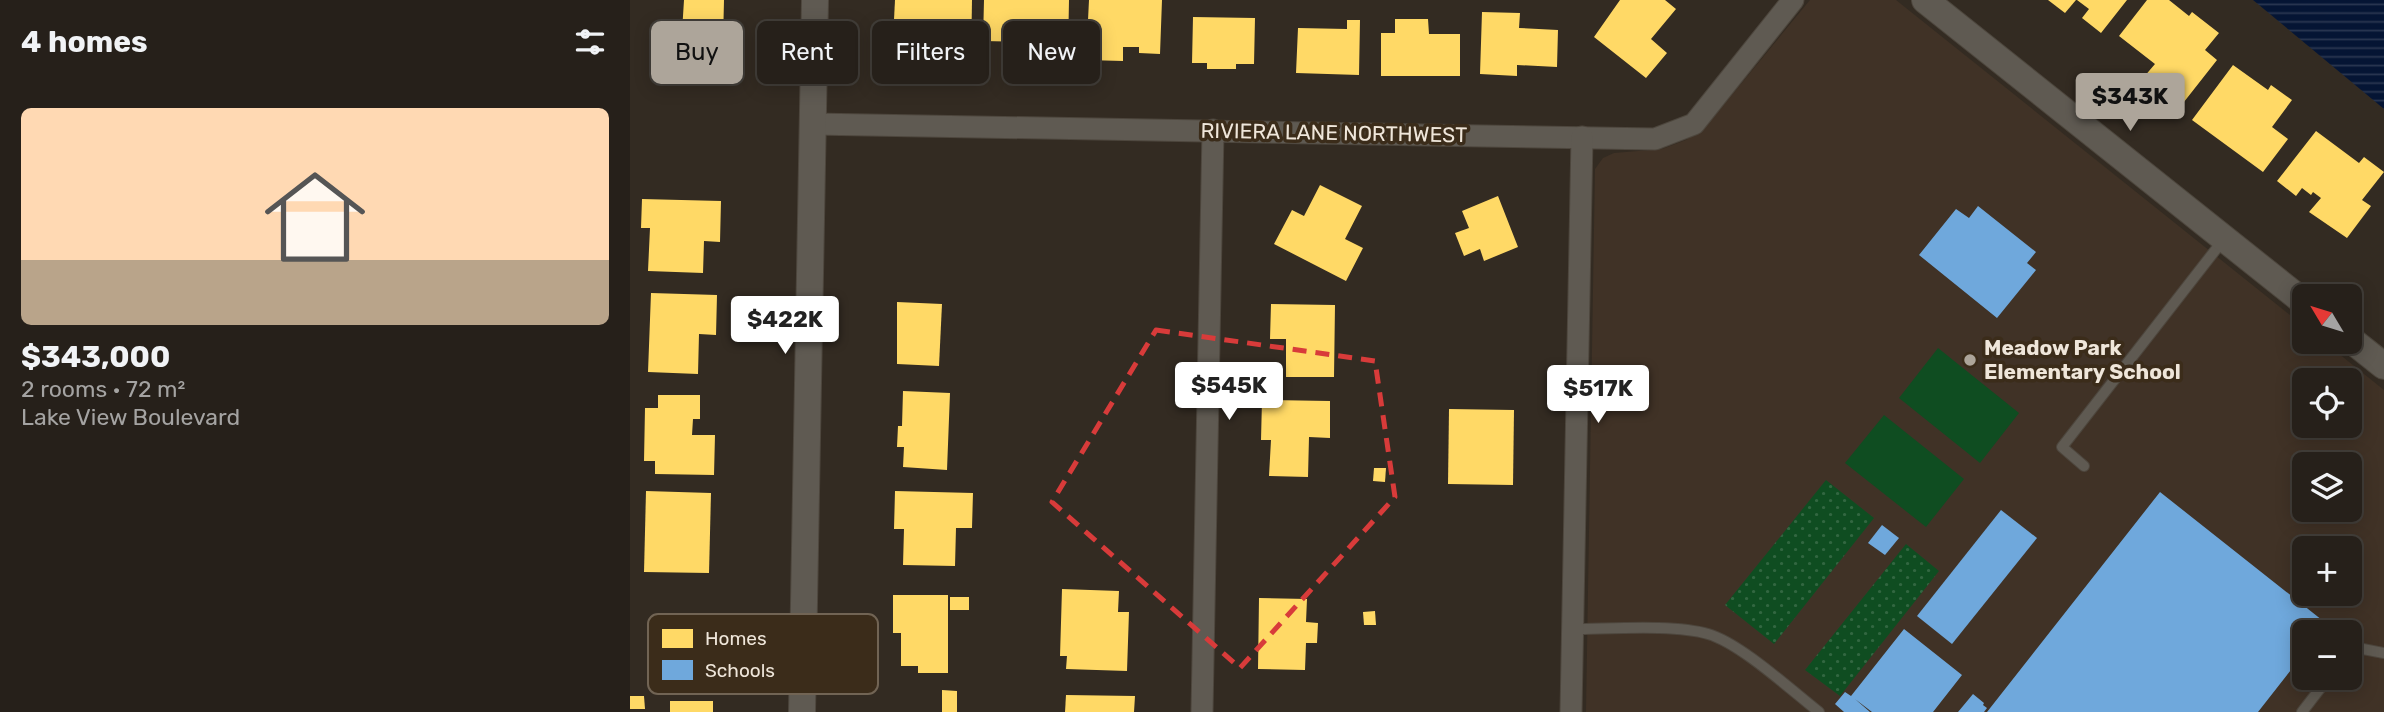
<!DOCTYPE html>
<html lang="en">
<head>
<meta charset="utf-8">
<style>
	:root { --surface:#26201a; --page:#322d27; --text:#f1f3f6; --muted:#a4a3a2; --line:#423e39; --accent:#ada59a }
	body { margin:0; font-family:Rubik,sans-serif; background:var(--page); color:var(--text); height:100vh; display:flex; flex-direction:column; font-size:26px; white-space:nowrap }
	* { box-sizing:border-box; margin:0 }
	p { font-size:23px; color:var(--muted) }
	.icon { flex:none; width:38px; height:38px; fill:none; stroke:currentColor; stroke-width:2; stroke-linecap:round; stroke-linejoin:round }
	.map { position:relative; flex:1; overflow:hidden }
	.sheet { display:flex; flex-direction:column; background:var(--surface); width:630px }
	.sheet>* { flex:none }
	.banner { position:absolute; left:21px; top:21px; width:665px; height:63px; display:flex; gap:14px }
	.needle { width:46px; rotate:308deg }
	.fabs { position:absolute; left:1662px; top:284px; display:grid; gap:14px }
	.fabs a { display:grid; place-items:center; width:70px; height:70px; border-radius:10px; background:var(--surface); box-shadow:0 4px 18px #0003,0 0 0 2px var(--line); font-size:35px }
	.price { position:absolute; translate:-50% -60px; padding:0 16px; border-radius:7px; background:#fff; color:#222; font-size:23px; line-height:46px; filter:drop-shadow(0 2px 4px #0008) }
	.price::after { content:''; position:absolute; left:50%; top:42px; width:21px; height:16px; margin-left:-10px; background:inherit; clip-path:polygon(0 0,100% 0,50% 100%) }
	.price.selected { background:var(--accent); color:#111 }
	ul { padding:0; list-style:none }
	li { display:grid; align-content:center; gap:14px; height:371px; padding:0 21px }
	li span { display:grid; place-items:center; height:217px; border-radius:10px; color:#555 }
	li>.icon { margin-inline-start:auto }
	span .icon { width:126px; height:126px; fill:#fffc; stroke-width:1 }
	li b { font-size:30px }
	h2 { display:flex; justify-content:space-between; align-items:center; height:84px; padding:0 21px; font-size:30px }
	.tag { padding:0 24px; border-radius:10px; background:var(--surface); box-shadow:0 4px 18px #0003,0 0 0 2px var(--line); font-size:24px; line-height:63px }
	.tag.selected { background:var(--accent); color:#111 }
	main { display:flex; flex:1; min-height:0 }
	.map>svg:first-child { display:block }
	.education { fill:#403226; fill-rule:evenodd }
	.grass { fill:#0f4d21 }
	.park { fill:url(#park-dots) }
	.water { fill:url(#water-rules) }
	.homes { fill:#ffd966 }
	.schools { fill:#6fa8dc }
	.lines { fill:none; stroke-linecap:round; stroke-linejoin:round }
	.service-casing { stroke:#4d463d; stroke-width:12 }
	.minor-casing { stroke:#4d463d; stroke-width:23 }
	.tertiary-casing { stroke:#4d463d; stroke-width:28 }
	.service { stroke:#5f5a52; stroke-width:10 }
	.minor { stroke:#5f5a52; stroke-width:21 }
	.tertiary { stroke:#5f5a52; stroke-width:26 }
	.marked { fill:none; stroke:#d83b3a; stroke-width:5; stroke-dasharray:14 9; stroke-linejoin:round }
	.poi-dot { fill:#ada59a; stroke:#3b2c1a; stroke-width:2.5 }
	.labels { text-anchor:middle; stroke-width:7; stroke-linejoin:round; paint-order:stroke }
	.street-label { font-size:21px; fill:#efe6da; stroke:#3b2c1a }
	.poi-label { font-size:21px; font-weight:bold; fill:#efe6da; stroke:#3b2c1a; text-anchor:start }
	.key { fill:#3b2c1a; stroke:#716454; stroke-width:2 }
	.key-label { font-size:19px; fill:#efe6da }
</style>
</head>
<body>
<main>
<section class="sheet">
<h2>4 homes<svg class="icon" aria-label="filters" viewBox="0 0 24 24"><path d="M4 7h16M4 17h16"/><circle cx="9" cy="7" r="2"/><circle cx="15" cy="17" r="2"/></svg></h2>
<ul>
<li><span style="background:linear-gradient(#ffd9b3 70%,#b9a48a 0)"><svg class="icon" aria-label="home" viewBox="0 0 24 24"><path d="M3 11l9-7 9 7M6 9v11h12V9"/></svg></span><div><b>$343,000</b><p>2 rooms · 72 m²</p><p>Lake View Boulevard</p></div></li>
</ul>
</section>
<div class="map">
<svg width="1754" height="712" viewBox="0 0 1754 712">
	<defs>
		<pattern id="park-dots" width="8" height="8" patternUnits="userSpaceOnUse" patternTransform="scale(1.75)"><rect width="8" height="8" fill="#0f4d21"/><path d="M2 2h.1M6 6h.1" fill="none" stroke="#326741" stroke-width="1.8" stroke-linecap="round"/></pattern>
		<pattern id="water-rules" width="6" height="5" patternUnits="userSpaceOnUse" patternTransform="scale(1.75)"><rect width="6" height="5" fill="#051534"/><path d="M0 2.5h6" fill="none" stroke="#2a3751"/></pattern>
	</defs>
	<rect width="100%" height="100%" fill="#332b22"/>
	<path class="education" d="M1180 0H1266L1675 327V341H1693L1754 390V712H956L965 169 973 158 984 153 1032 149 1056 140 1082 119ZM1675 380H1720V425H1675ZM1675 464H1720V509H1675ZM1675 548H1720V593H1675ZM1675 632H1720V677H1675Z"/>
	<g class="grass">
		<polygon points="1308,348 1389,413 1350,463 1269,398"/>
		<polygon points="1254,415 1334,479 1296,527 1215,463"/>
	</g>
	<g class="park">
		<polygon points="1196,480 1244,518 1144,644 1095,605"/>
		<polygon points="1276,544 1309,571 1210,696 1175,670"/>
	</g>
	<polygon class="water" points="1623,0 1754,0 1754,109"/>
	<g class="homes">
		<polygon points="54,0 94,0 92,83 52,82 52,79 39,79 40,32 52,32"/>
		<polygon points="265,0 342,0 341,61 262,59"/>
		<polygon points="354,0 439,0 438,53 399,52 399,42 353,41"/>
		<polygon points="459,0 532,0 530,54 509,53 509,47 493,47 493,61 456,60"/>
		<polygon points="990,0 1035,0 1046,9 1021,39 1037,53 1016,78 964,37"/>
		<polygon points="1418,0 1446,0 1435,13"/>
		<polygon points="1447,0 1497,0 1471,33 1452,18 1459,9"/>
		<polygon points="1517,0 1539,0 1559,16 1562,12 1589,33 1575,50 1587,60 1550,107 1513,78 1525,64 1489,36"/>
		<polygon points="852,12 890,13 889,28 928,30 927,67 887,65 887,76 850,74"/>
		<polygon points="563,17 625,18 624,64 606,64 606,69 577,69 577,63 562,63"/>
		<polygon points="765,19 798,19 799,34 830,34 830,76 751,76 751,33 765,33"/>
		<polygon points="717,20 730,20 729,75 666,73 668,28 717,29"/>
		<polygon points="1603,65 1638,90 1641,85 1662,100 1642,127 1658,139 1633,172 1562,120"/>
		<polygon points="1686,131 1729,163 1734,157 1754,172 1732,200 1741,206 1717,238 1679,212 1691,198 1683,192 1681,195 1672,188 1666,196 1647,181"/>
		<polygon points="690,185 732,206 715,239 733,248 716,281 644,244 662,210 674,216"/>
		<polygon points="868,196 888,247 854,261 850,249 834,256 825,233 839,228 832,211"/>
		<polygon points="12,199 91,201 90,242 74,241 73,273 18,271 20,228 11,228"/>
		<polygon points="21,293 87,295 86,335 69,334 68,374 18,372"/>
		<polygon points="267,302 312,304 309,366 267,364"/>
		<polygon points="641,304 705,305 704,377 656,377 656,339 640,339"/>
		<polygon points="273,391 320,393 317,470 273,467 274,447 267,447 268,426 272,426"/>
		<polygon points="28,395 70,395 70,419 63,419 62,435 85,435 84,475 25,474 25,461 14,461 15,408 28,408"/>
		<polygon points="632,400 700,401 700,438 679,437 678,477 639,476 641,440 631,440"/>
		<polygon points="819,409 884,410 883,485 818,484"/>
		<polygon points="744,468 756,468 755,482 743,481"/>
		<polygon points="16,491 81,493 79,573 14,572"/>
		<polygon points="265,491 343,493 342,528 326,528 325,566 273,565 274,529 264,529"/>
		<polygon points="432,589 489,591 488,612 499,612 497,671 436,669 437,656 430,656"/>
		<polygon points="263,595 318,595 318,673 288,673 288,666 271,666 271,633 263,633"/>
		<rect x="320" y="597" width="19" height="13"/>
		<polygon points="629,598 677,599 676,622 688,623 687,643 676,643 675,670 628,669"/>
		<polygon points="745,611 746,625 734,625 733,612"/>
		<polygon points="312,690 327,691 327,712 312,712"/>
		<polygon points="436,695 505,696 504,712 435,712"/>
		<polygon points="0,696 14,696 15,709 0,709"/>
		<rect x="40" y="701" width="43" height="11"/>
	</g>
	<g class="schools">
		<polygon points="1348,206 1406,252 1397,263 1406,270 1367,318 1289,255 1326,209 1339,218"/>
		<polygon points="1530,492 1697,624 1691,632 1675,632 1675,652 1628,712 1357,712"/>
		<polygon points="1371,510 1407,538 1322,644 1287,616"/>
		<polygon points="1252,525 1269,538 1255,555 1238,543"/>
		<polygon points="1274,629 1332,675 1303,712 1242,712 1225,699 1240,712 1214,712 1205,704 1215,692 1221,696"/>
		<polygon points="1343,694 1354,703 1353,705 1357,708 1354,712 1328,712"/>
	</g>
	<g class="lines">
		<defs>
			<g id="service">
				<polyline points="1454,466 1432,447 1594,239"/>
				<path d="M943 629C979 629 1045 624 1078 634 1110 643 1161 690 1189 712"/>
				<polyline points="1720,655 1733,649 1754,653"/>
				<polyline points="1672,712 1699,677"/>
			</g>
			<g id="minor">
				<polyline points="183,124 1025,139 1064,124 1163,0"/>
				<polyline points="572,712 583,130"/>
				<polyline points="941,712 952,137"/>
			</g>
			<g id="tertiary">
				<polyline points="1295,0 1675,303"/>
				<polyline points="1720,339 1754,366"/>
				<polyline points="172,712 185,0"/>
			</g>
		</defs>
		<use href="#service" class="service-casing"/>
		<use href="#minor" class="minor-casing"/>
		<use href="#tertiary" class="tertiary-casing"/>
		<use href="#service" class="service"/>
		<use href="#minor" class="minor"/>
		<use href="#tertiary" class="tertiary"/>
	</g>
	<path class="marked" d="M526 330 745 361 765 497 610 668 422 502Z"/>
	<circle class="poi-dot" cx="1340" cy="360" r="7"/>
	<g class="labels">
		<g class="street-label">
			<text transform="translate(704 133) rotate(1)" y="7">RIVIERA LANE NORTHWEST</text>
		</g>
		<g class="poi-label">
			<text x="1354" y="355">Meadow Park<tspan x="1354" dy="24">Elementary School</tspan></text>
		</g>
	</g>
	<rect x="18" y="614" width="230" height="80" rx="10" class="key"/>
	<rect x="32" y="629" width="31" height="19" fill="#ffd966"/>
	<rect x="32" y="660" width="31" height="20" fill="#6fa8dc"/>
	<g class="key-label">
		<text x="75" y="645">Homes</text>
		<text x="75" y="677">Schools</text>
	</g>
</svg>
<div class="fabs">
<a><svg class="needle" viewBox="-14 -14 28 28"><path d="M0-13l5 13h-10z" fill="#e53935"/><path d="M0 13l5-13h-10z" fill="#a4a3a2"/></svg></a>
<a><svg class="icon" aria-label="locate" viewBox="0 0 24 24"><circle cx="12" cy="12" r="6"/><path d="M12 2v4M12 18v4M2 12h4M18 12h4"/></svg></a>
<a><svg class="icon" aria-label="layers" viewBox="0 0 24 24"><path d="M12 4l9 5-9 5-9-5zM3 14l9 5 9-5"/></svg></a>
<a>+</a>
<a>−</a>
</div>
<b class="price selected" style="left:1500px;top:133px">$343K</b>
<b class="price" style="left:155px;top:356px">$422K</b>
<b class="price" style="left:599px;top:422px">$545K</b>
<b class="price" style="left:968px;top:425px">$517K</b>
<div class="banner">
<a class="tag selected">Buy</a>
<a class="tag">Rent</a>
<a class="tag">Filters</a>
<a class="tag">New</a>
</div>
</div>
</main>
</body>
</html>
